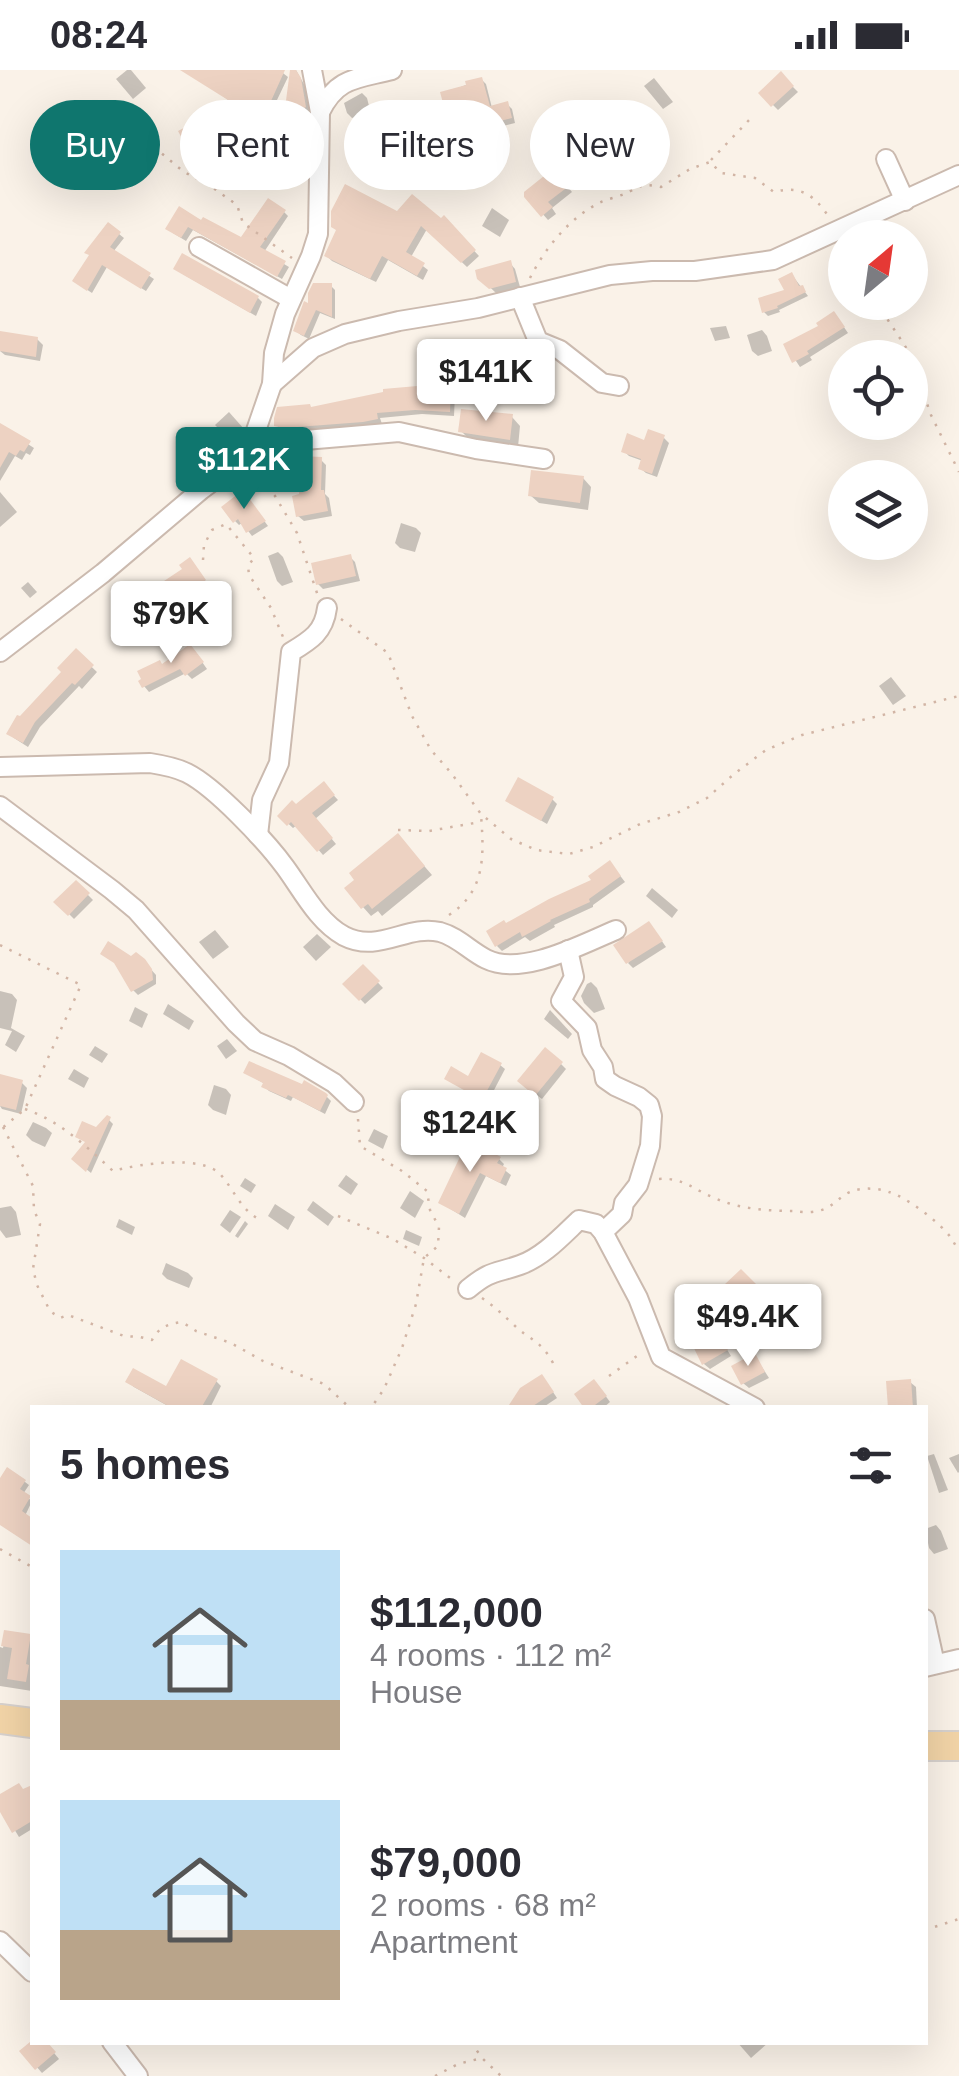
<!DOCTYPE html>
<html lang="en">
<head>
<meta charset="utf-8">
<style>
	:root { --surface:#fff; --page:#f2f2f3; --text:#2b2b33; --muted:#7c7c81; --accent:#0f766e }
	body { margin:0; font-family:Arial,sans-serif; background:var(--page); color:var(--text); height:100vh; display:flex; flex-direction:column; font-size:38px; white-space:nowrap }
	* { box-sizing:border-box; margin:0 }
	p { font-size:32px; color:var(--muted) }
	.icon { flex:none; width:55px; height:55px; fill:none; stroke:currentColor; stroke-width:2; stroke-linecap:round; stroke-linejoin:round }
	.map { position:relative; flex:1; overflow:hidden }
	.drawer { position:absolute; left:30px; top:1335px; width:898px; height:640px; display:flex; flex-direction:column; background:var(--surface); border-radius:0px; box-shadow:0 10px 40px #0002 }
	.drawer>* { flex:none }
	.banner { position:absolute; left:30px; top:30px; width:900px; height:90px; display:flex; gap:20px }
	.needle { width:65px; rotate:29deg }
	.controls { position:absolute; left:828px; top:150px; display:grid; gap:20px }
	.controls a { display:grid; place-items:center; width:100px; height:100px; border-radius:50%; background:var(--surface); box-shadow:0 10px 40px #0002; font-size:50px }
	.price { position:absolute; translate:-50% -85px; padding:0 22px; border-radius:10px; background:#fff; color:#222; font-size:32px; line-height:65px; filter:drop-shadow(0 2px 5px #0008) }
	.price::after { content:''; position:absolute; left:50%; top:60px; width:30px; height:22px; margin-left:-15px; background:inherit; clip-path:polygon(0 0,100% 0,50% 100%) }
	.price.active { background:var(--accent); color:#fff }
	ul { padding:0; list-style:none }
	li { display:flex; align-items:center; gap:30px; height:250px; padding:0 30px }
	li span { display:grid; place-items:center; flex:none; width:280px; height:200px; border-radius:0px; color:#555 }
	li>.icon { margin-inline-start:auto }
	span .icon { width:120px; height:120px; fill:#fffc; stroke-width:1 }
	li b { font-size:42px }
	h2 { display:flex; justify-content:space-between; align-items:center; height:120px; padding:0 30px; font-size:42px }
	.tag { padding:0 35px; border-radius:45px; background:var(--surface); box-shadow:0 10px 40px #0002; font-size:35px; line-height:90px }
	.tag.active { background:var(--accent); color:#fff }
	.status { display:flex; justify-content:space-between; align-items:center; height:70px; padding:0 50px; background:var(--surface); direction:ltr }
	.status svg { height:28px; fill:currentColor }
	.map>svg:first-child { display:block }
	.shadow { fill:#0003 }
	.building { fill:#edd2c2 }
	.lines { fill:none; stroke-linecap:round; stroke-linejoin:round }
	.minor-casing { stroke:#cbbaaf; stroke-width:22 }
	.primary-casing { stroke:#d7d1cd; stroke-width:32 }
	.path { stroke:#d2b5a5; stroke-width:2.5; stroke-dasharray:2.5 8; stroke-linecap:butt }
	.minor { stroke:#fff; stroke-width:18 }
	.primary { stroke:#f2d4a7; stroke-width:28 }
</style>
</head>
<body>
<div class="status"><b>08:24</b><svg viewBox="0 0 49 12"><path d="M0 12V9h3v3zM5 12V6h3v6zM10 12V3h3v9zM15 12V0h3v12zM26 1h20v11H26zM47 4h2v5h-2z"/></svg></div>
<div class="map">
<svg width="959" height="2006" viewBox="0 0 959 2006">
	<rect width="100%" height="100%" fill="#faf2e8"/>
	<g class="shadow">
		<polygon points="127,0 131,0 146,18 133,29 116,9"/>
		<polygon points="188,0 279,0 288,7 266,53 226,34 245,76 227,84 216,63 191,76 187,72 215,45 213,39 231,32"/>
		<polygon points="292,0 296,0 305,16 310,42 294,52 297,70 304,70 309,75 307,92 287,89 282,84"/>
		<polygon points="781,5 798,22 778,40 761,23"/>
		<polygon points="654,8 673,32 663,39 644,16"/>
		<polygon points="481,9 486,14 492,38 507,34 512,39 515,53 476,63 492,107 472,114 467,109 443,24"/>
		<polygon points="362,23 367,28 371,44 352,48 347,43 344,33"/>
		<polygon points="585,44 590,49 599,73 569,83 564,78"/>
		<polygon points="405,62 410,67 424,65 428,70 433,83 412,88 412,94 376,96 371,92 371,79 365,82 356,66"/>
		<polygon points="84,87 104,104 96,113 76,96"/>
		<polygon points="559,106 572,122 552,138 556,144 548,150 527,126"/>
		<polygon points="492,138 509,150 500,167 482,156"/>
		<polygon points="180,140 242,170 284,142 288,146 264,182 289,197 282,209 193,160 186,171 173,163"/>
		<polygon points="398,144 441,152 444,149 479,186 467,197 427,159 411,187 428,200 423,210 388,190 376,212 332,191 327,186"/>
		<polygon points="109,156 124,168 113,182 154,209 146,221 107,197 92,223 80,215"/>
		<polygon points="510,193 515,199 520,217 496,223 479,207"/>
		<polygon points="181,203 258,228 262,232 256,246"/>
		<polygon points="792,205 808,226 779,240 780,242 768,246 764,242 788,222"/>
		<polygon points="331,216 335,220 335,249 320,243 309,269 301,265 296,261 311,237"/>
		<polygon points="839,250 848,263 810,287 812,290 800,297 786,276"/>
		<polygon points="726,256 730,268 715,271 710,258"/>
		<polygon points="762,260 767,266 772,281 758,286 752,281 747,265"/>
		<polygon points="37,269 43,275 40,291 5,285 0,281"/>
		<polygon points="450,319 455,324 454,346 422,344 380,348 382,354 370,357 291,363 282,361 277,355 312,339"/>
		<polygon points="229,342 244,359 231,371 215,355"/>
		<polygon points="512,347 520,356 518,377 470,370 461,361"/>
		<polygon points="0,356 34,378 30,385 26,383 22,390 15,386 0,411"/>
		<polygon points="664,368 669,373 657,407 646,403 640,398 643,391 629,386 624,381"/>
		<polygon points="321,390 326,395 325,424 329,428 332,446 304,451 298,446 301,426"/>
		<polygon points="583,408 591,417 588,440 539,433 530,425"/>
		<polygon points="0,422 17,442 0,457"/>
		<polygon points="247,428 268,456 252,466 242,453 239,455 235,451"/>
		<polygon points="401,453 416,458 421,463 415,482 400,478 395,473"/>
		<polygon points="278,482 283,487 293,512 282,516 277,511 268,486"/>
		<polygon points="350,487 355,492 360,511 323,519 318,514"/>
		<polygon points="195,496 209,517 204,520 208,526 201,531 196,527 185,535 180,529"/>
		<polygon points="28,512 37,522 30,528 21,518"/>
		<polygon points="76,582 97,602 82,619 79,616 40,657 28,677 14,668 9,663 64,602"/>
		<polygon points="195,582 207,599 192,609 186,603 149,622 144,616 163,597"/>
		<polygon points="891,607 906,626 893,635 879,616"/>
		<polygon points="324,715 338,730 315,749 336,774 323,785 297,755 293,758 280,746 296,737"/>
		<polygon points="552,729 557,734 547,754 508,731"/>
		<polygon points="406,775 432,805 382,846 378,841 371,846 363,837"/>
		<polygon points="615,799 625,812 593,835 593,837 554,855 555,857 530,871 525,867 502,881 497,876 506,856"/>
		<polygon points="76,813 93,830 74,849 57,832"/>
		<polygon points="652,818 678,840 672,848 646,826"/>
		<polygon points="215,860 229,877 213,889 199,872"/>
		<polygon points="654,860 666,877 633,898 628,893"/>
		<polygon points="317,864 331,877 316,891 303,877"/>
		<polygon points="148,896 156,905 156,914 138,925 133,920"/>
		<polygon points="363,897 383,918 365,934 346,914"/>
		<polygon points="591,912 597,918 605,939 594,943 584,933 581,926 587,914"/>
		<polygon points="0,921 12,924 17,930 11,958 25,966 16,982 5,975 12,961 0,958"/>
		<polygon points="168,934 194,951 189,960 163,944"/>
		<polygon points="135,937 148,944 142,958 129,951"/>
		<polygon points="550,940 572,964 568,969 544,949"/>
		<polygon points="227,969 237,981 226,989 217,976"/>
		<polygon points="95,976 108,984 102,993 89,985"/>
		<polygon points="561,994 566,999 542,1029 525,1016"/>
		<polygon points="500,995 505,999 481,1045 467,1030"/>
		<polygon points="74,999 89,1008 84,1018 68,1009"/>
		<polygon points="246,1003 327,1027 331,1031 325,1044 293,1027 291,1031 269,1021 264,1016 265,1014"/>
		<polygon points="22,1013 27,1018 21,1044 2,1039 0,1036 0,1022"/>
		<polygon points="214,1015 226,1019 231,1025 226,1045 213,1040 208,1035"/>
		<polygon points="107,1048 113,1054 91,1103 74,1089"/>
		<polygon points="33,1052 46,1058 52,1063 45,1077 32,1071 26,1065"/>
		<polygon points="374,1059 388,1066 383,1079 368,1071"/>
		<polygon points="469,1074 499,1089 504,1094 502,1098 511,1105 506,1116 486,1106 465,1148 441,1133"/>
		<polygon points="346,1105 358,1114 351,1125 338,1116"/>
		<polygon points="245,1108 256,1115 251,1123 240,1116"/>
		<polygon points="410,1121 424,1131 415,1148 400,1138"/>
		<polygon points="313,1131 334,1147 328,1156 307,1140"/>
		<polygon points="275,1134 295,1147 288,1160 268,1146"/>
		<polygon points="11,1136 16,1142 21,1165 6,1168 0,1160 0,1138"/>
		<polygon points="230,1140 241,1147 230,1163 220,1155"/>
		<polygon points="119,1149 135,1157 132,1165 116,1157"/>
		<polygon points="245,1151 248,1154 238,1168 235,1166"/>
		<polygon points="406,1160 422,1167 419,1176 403,1169"/>
		<polygon points="166,1193 188,1203 193,1208 189,1218 167,1209 162,1204"/>
		<polygon points="741,1202 759,1221 746,1233 728,1215"/>
		<polygon points="710,1268 721,1270 731,1286 710,1299 704,1294 694,1272"/>
		<polygon points="755,1286 769,1308 749,1318 743,1313"/>
		<polygon points="216,1311 221,1316 210,1338 167,1338 168,1336 134,1317 128,1312 167,1319"/>
		<polygon points="910,1312 916,1317 917,1338 890,1338"/>
		<polygon points="547,1313 557,1328 542,1338 510,1338"/>
		<polygon points="599,1317 610,1332 603,1338 587,1338"/>
		<polygon points="934,1384 948,1420 939,1423 927,1386"/>
		<polygon points="959,1384 959,1402 958,1403 949,1388"/>
		<polygon points="0,1412 25,1412 29,1415 23,1424 32,1431 25,1446 32,1451 32,1475 0,1454"/>
		<polygon points="936,1455 941,1461 948,1479 934,1484 929,1478 925,1459"/>
		<polygon points="6,1563 32,1569 31,1600 32,1621 0,1616 0,1577 3,1578"/>
		<polygon points="32,1718 32,1759 19,1767 0,1736 0,1727"/>
		<polygon points="45,1972 59,1989 42,2003 23,1981"/>
		<polygon points="737,1972 769,1972 751,1988"/>
	</g>
	<g class="building">
		<polygon points="180,0 285,0 262,51 226,34 242,72 221,81 212,60 185,74 178,61 212,43 209,37 228,30"/>
		<polygon points="290,0 296,0 301,8 306,37 290,46 293,68 305,67 302,88 279,84"/>
		<polygon points="781,1 794,16 771,37 758,23"/>
		<polygon points="482,7 490,36 508,31 512,48 472,58 488,102 464,111 440,22 466,15 465,11"/>
		<polygon points="585,41 595,68 561,79 552,53"/>
		<polygon points="406,60 407,67 425,62 430,79 408,84 409,90 369,93 369,74 359,79 352,64"/>
		<polygon points="554,98 569,116 548,132 553,137 541,147 524,127 524,122"/>
		<polygon points="345,114 397,141 412,124 441,148 444,145 476,180 461,193 421,156 406,182 425,193 417,206 382,186 370,209 324,186 336,160 331,157 331,141"/>
		<polygon points="268,128 286,140 260,177 286,191 277,207 188,157 181,168 165,159 179,136 201,150 203,147 241,167"/>
		<polygon points="108,152 121,162 110,177 151,203 141,219 102,195 87,221 72,211 89,185 84,183"/>
		<polygon points="182,183 259,226 250,243 173,199"/>
		<polygon points="511,190 516,212 489,219 477,209 475,200"/>
		<polygon points="792,202 799,216 803,215 806,222 777,236 778,238 762,243 758,228 784,220 778,209"/>
		<polygon points="313,213 332,213 332,247 316,240 304,266 293,261 304,231 308,233 308,223"/>
		<polygon points="834,241 845,257 807,281 809,284 792,293 783,274 818,256 816,253"/>
		<polygon points="0,261 38,267 36,287 0,281"/>
		<polygon points="429,315 451,316 450,342 415,340 377,343 378,349 363,352 284,358 274,356 274,348 277,337 310,334 311,337 383,322 383,319"/>
		<polygon points="461,339 513,344 510,370 458,362"/>
		<polygon points="0,353 31,371 24,382 20,380 16,386 9,382 0,398"/>
		<polygon points="648,359 665,365 652,404 638,399 641,389 621,382 627,363 644,370"/>
		<polygon points="300,386 322,387 321,420 324,420 328,441 296,447 292,426 299,424"/>
		<polygon points="531,400 584,406 580,433 528,426"/>
		<polygon points="243,420 266,451 246,463 238,449 233,453 221,437"/>
		<polygon points="351,484 356,506 316,515 311,493"/>
		<polygon points="190,487 206,510 201,514 205,520 194,528 190,522 178,531 164,511 182,499 179,495"/>
		<polygon points="190,574 204,592 185,606 180,599 142,618 138,611 141,609 137,601 160,590 162,594"/>
		<polygon points="76,578 94,595 75,615 72,613 35,652 23,673 6,664 17,645 20,646 61,602 57,598"/>
		<polygon points="518,707 554,727 541,751 505,731"/>
		<polygon points="324,711 335,725 312,743 333,768 317,782 291,752 287,756 277,746 292,730 296,734"/>
		<polygon points="398,763 425,796 372,839 368,834 361,839 344,818 354,810 349,803"/>
		<polygon points="610,790 621,806 589,829 590,832 550,850 551,851 522,867 520,862 495,877 486,861 504,850 506,853 549,829 591,810 588,806"/>
		<polygon points="76,810 90,823 68,846 53,832"/>
		<polygon points="649,851 663,871 626,894 613,875"/>
		<polygon points="108,871 131,886 136,882 145,889 152,899 153,910 131,922 114,893 100,884"/>
		<polygon points="363,894 380,911 359,931 342,914"/>
		<polygon points="545,977 563,992 535,1026 517,1011"/>
		<polygon points="481,982 502,993 475,1043 464,1030 471,1024 444,1009 451,996 468,1006"/>
		<polygon points="249,991 302,1014 304,1010 326,1023 328,1025 320,1041 288,1025 286,1028 261,1017 263,1013 243,1003"/>
		<polygon points="0,1004 23,1010 16,1040 0,1036"/>
		<polygon points="107,1045 111,1047 86,1102 71,1089 85,1072 75,1067 82,1051 96,1057"/>
		<polygon points="468,1070 501,1087 497,1093 507,1098 500,1113 480,1103 459,1144 438,1133"/>
		<polygon points="741,1199 756,1214 739,1230 724,1215"/>
		<polygon points="690,1244 711,1266 716,1262 728,1280 702,1295 692,1274 676,1258"/>
		<polygon points="755,1283 765,1302 741,1315 731,1296"/>
		<polygon points="181,1289 218,1309 201,1338 172,1338 125,1312 133,1298 166,1316"/>
		<polygon points="542,1304 554,1322 530,1338 507,1338 520,1318"/>
		<polygon points="594,1309 607,1326 591,1338 584,1338 574,1324"/>
		<polygon points="911,1309 913,1338 888,1338 886,1311"/>
		<polygon points="7,1397 26,1410 20,1419 31,1426 22,1441 32,1448 32,1476 0,1455 0,1408"/>
		<polygon points="4,1560 31,1564 26,1594 29,1595 26,1612 7,1609 12,1578 1,1576"/>
		<polygon points="19,1713 23,1719 32,1715 32,1751 12,1763 0,1742 0,1724"/>
		<polygon points="30,1972 47,1972 56,1982 35,2000 19,1981"/>
	</g>
	<g class="lines">
		<defs>
			<g id="minor">
				<polyline points="312,0 320,42"/>
				<polyline points="886,89 905,131"/>
				<polyline points="199,177 291,229"/>
				<polyline points="520,227 538,271 560,280 602,313 619,316"/>
				<polyline points="272,314 313,278 345,264 399,251 478,238 610,205 652,201 695,201 773,190 959,105"/>
				<polyline points="251,375 270,368 283,371 305,370 399,362 476,379 544,389"/>
				<path d="M0 582 103 503 201 420 244 388 251 375 272 314 274 283 285 244 311 186 318 164 320 42C337 7 357 9 392 0"/>
				<path d="M0 697 150 693C163 695 175 697 187 703 215 717 266 771 285 797 302 820 318 852 344 866 379 884 407 854 440 862 458 867 470 881 486 889 522 907 582 874 616 860"/>
				<polyline points="0,736 112,820 136,840 236,953 255,971 289,986 334,1013 354,1032"/>
				<path d="M258 765 262 730 279 693 291 582C311 570 324 562 327 538"/>
				<polyline points="568,880 574,907 561,931 587,958 592,980 603,997 605,1009 615,1016 639,1027 649,1035 652,1046 650,1076 638,1115 624,1133 622,1144 603,1162"/>
				<path d="M468 1219C491 1200 494 1204 520 1195 543 1187 562 1166 579 1150L596 1154 603 1162 638 1228 661 1287 755 1338"/>
				<polyline points="925,1549 935,1594"/>
				<polyline points="925,1597 959,1589"/>
				<polyline points="0,1871 32,1902"/>
				<polyline points="112,1972 138,2006"/>
			</g>
			<g id="primary">
				<polyline points="0,1649 32,1653"/>
				<polyline points="925,1676 959,1676"/>
			</g>
		</defs>
		<use href="#minor" class="minor-casing"/>
		<use href="#primary" class="primary-casing"/>
		<g class="path">
			<polyline points="154,77 184,102 209,115 237,135 243,153 292,188"/>
			<polyline points="711,90 752,47"/>
			<path d="M530 208C545 178 570 147 601 132 608 129 617 127 624 124 642 116 640 113 661 117L690 99 710 92 721 103 755 108 774 122C801 115 814 125 829 147"/>
			<polyline points="876,232 909,282 931,345 959,402"/>
			<polyline points="254,401 275,426 297,463 318,526"/>
			<polyline points="203,490 204,475 212,460 226,454 254,488 248,496 249,505 271,538 283,567"/>
			<polyline points="341,549 388,583 412,646 431,680 452,704 481,744 511,769 536,780 569,784 593,777 640,754 679,742 707,728 734,704 766,680 802,665 959,626"/>
			<polyline points="398,760 429,761 480,752"/>
			<path d="M449 845C486 821 484 785 481 745"/>
			<polyline points="0,875 81,915 25,1039 0,1060"/>
			<path d="M25 1039C60 1051 86 1076 113 1101 138 1094 203 1084 221 1105 234 1120 240 1138 257 1148"/>
			<polyline points="358,1049 360,1076 402,1101 427,1121 430,1140 439,1157 438,1176 424,1188 416,1234 402,1278 384,1319 371,1338"/>
			<path d="M3 1057 33 1116 34 1140 40 1154 33 1199 37 1215 50 1241 60 1248 68 1245 124 1266 140 1267 152 1270C159 1257 168 1254 182 1252L196 1261 231 1273 263 1291 324 1314 350 1338"/>
			<path d="M659 1109C684 1107 695 1121 717 1129 740 1139 769 1141 794 1141 801 1142 810 1143 817 1141 832 1139 838 1127 850 1122 861 1117 878 1118 889 1122 905 1126 942 1154 951 1168 954 1172 956 1177 959 1181"/>
			<polyline points="338,1146 393,1169 424,1188 454,1211"/>
			<path d="M482 1228C494 1236 503 1245 513 1254 529 1270 541 1270 553 1293"/>
			<polyline points="609,1306 641,1283"/>
			<polyline points="0,1479 32,1497"/>
			<polyline points="925,1860 959,1849"/>
			<polyline points="471,1972 482,1988 501,2006"/>
			<polyline points="435,2006 458,1994 482,1988"/>
		</g>
		<use href="#minor" class="minor"/>
		<use href="#primary" class="primary"/>
	</g>
</svg>
<div class="controls">
<a><svg class="needle" viewBox="-14 -14 28 28"><path d="M0-13l5 13h-10z" fill="#e53935"/><path d="M0 13l5-13h-10z" fill="#7c7c81"/></svg></a>
<a><svg class="icon" aria-label="locate" viewBox="0 0 24 24"><circle cx="12" cy="12" r="6"/><path d="M12 2v4M12 18v4M2 12h4M18 12h4"/></svg></a>
<a><svg class="icon" aria-label="layers" viewBox="0 0 24 24"><path d="M12 4l9 5-9 5-9-5zM3 14l9 5 9-5"/></svg></a>
</div>
<b class="price" style="left:486px;top:354px">$141K</b>
<b class="price active" style="left:244px;top:442px">$112K</b>
<b class="price" style="left:171px;top:596px">$79K</b>
<b class="price" style="left:470px;top:1105px">$124K</b>
<b class="price" style="left:748px;top:1299px">$49.4K</b>
<div class="banner">
<a class="tag active">Buy</a>
<a class="tag">Rent</a>
<a class="tag">Filters</a>
<a class="tag">New</a>
</div>
<section class="drawer">
<h2>5 homes<svg class="icon" aria-label="filters" viewBox="0 0 24 24"><path d="M4 7h16M4 17h16"/><circle cx="9" cy="7" r="2"/><circle cx="15" cy="17" r="2"/></svg></h2>
<ul>
<li><span style="background:linear-gradient(#bfe0f5 75%,#b9a48a 0)"><svg class="icon" aria-label="home" viewBox="0 0 24 24"><path d="M3 11l9-7 9 7M6 9v11h12V9"/></svg></span><div><b>$112,000</b><p>4 rooms · 112 m²</p><p>House</p></div></li>
<li><span style="background:linear-gradient(#bfe0f5 65%,#b9a48a 0)"><svg class="icon" aria-label="home" viewBox="0 0 24 24"><path d="M3 11l9-7 9 7M6 9v11h12V9"/></svg></span><div><b>$79,000</b><p>2 rooms · 68 m²</p><p>Apartment</p></div></li>
</ul>
</section>
</div>
</body>
</html>
